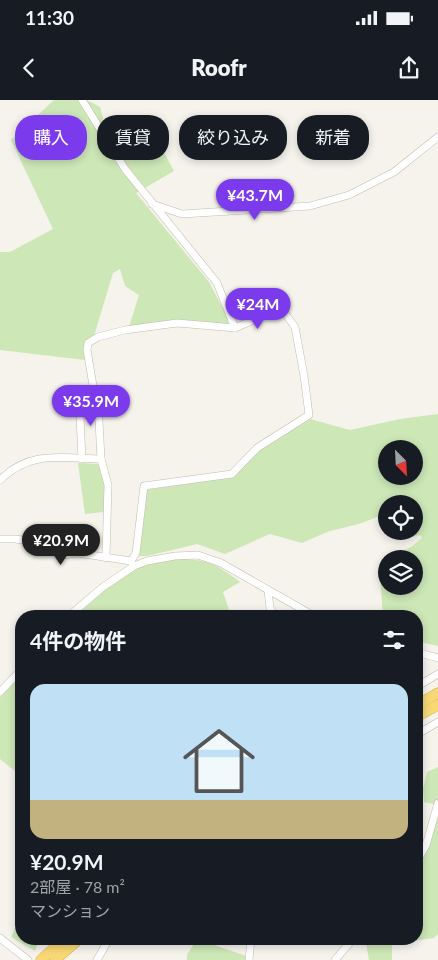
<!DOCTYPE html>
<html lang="ja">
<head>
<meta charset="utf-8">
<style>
	:root { --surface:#171b24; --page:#242831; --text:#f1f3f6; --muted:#9ea1a6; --accent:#7c3aed }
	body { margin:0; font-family:Lato,"Noto Sans JP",sans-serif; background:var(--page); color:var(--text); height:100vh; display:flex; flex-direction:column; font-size:19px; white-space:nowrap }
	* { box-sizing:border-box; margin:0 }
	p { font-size:16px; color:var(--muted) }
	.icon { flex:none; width:28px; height:28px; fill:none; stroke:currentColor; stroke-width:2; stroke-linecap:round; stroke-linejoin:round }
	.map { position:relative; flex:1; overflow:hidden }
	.panel { position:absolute; left:15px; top:510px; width:408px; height:335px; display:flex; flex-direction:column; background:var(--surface); border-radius:20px; box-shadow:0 2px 8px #0003 }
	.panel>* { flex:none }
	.banner { position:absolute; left:15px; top:15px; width:409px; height:45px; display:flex; gap:10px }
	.needle { width:32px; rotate:156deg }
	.fabs { position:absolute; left:378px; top:340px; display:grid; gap:10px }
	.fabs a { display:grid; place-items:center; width:45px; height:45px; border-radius:50%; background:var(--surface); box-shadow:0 2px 8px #0003; font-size:25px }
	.price { position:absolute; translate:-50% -42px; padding:0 11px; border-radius:18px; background:var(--accent); color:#fff; font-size:16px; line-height:32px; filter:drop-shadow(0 1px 2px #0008) }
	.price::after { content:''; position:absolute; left:50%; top:30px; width:15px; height:11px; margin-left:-8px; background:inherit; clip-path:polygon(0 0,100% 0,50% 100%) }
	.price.current { background:#222; color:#fff }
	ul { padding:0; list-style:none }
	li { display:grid; align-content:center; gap:10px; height:265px; padding:0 15px }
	li span { display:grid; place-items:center; height:155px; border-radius:15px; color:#555 }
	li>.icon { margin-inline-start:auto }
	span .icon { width:90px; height:90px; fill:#fffc; stroke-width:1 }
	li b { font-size:21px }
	h2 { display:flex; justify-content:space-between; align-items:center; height:60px; padding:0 15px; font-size:21px }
	.pill { padding:0 18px; border-radius:20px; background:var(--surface); box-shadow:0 2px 8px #0003; font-size:18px; line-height:45px }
	.pill.current { background:var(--accent); color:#fff }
	.status { display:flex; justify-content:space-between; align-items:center; height:35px; padding:0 25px; background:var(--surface); direction:ltr }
	.status svg { height:14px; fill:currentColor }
	header { display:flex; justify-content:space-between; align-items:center; height:65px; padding:0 15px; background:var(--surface); font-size:22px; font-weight:800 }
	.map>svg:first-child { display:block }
	.green { fill:#cde7b7; fill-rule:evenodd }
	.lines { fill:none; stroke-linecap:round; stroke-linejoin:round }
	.minor-casing { stroke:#c1bcaf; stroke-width:8 }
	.highway-casing { stroke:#d7af44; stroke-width:11 }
	.minor { stroke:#fff; stroke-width:7 }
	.highway { stroke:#f8d875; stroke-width:10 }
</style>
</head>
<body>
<div class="status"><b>11:30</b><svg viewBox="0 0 49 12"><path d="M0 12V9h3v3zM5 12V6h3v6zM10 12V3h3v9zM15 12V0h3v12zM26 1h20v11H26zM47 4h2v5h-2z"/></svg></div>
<header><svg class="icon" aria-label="back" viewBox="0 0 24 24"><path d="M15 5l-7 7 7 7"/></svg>Roofr<svg class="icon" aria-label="share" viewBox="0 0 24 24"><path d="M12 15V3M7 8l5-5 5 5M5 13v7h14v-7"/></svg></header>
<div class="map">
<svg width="438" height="860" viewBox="0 0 438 860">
	<rect width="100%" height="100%" fill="#f5f3ec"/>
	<g class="green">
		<polygon points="54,0 87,0 100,7 113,54 133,48 139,32 152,30 174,71 136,93 209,182 229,220 227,225 129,227 139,195 125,186 120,169 113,173 94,236 85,242 85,260 0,250 0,152 10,152 53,129 11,40"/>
		<path d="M438 314V546L416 541V516H383L379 464 386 460V486H414V459H388L411 447 422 438 420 435 398 440 391 431H414V404H386V420L384 414 362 423 327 432 302 443 270 434 225 454 197 444 147 456H138L146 390 233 377 260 350 310 319 350 330 400 319ZM386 349H414V376H386Z"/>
		<polygon points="78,363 98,364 105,386 104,412 85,414"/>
		<path d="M176 459C207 459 215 463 240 482L223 492 231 516H74C95 497 120 472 148 464 157 461 167 461 176 459Z"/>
		<polygon points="21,575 21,675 20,675 0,659 0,597"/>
		<polygon points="438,667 438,705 424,702 423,689 427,672"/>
		<polygon points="438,710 438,834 434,838 392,844 392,860 369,860 366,843 359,839 416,839 416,768 423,757 428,745"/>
		<polygon points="21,816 21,839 40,839 35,851 11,837"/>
		<polygon points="197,839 246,856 246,860 187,860 187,855"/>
	</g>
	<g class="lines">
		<defs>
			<g id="minor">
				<polyline points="82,0 125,69 217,183 235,228"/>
				<polyline points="152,104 182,114 310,106 349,95 394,72 438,37"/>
				<polyline points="79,296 82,359"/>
				<polyline points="61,297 94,296"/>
				<path d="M0 380C30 350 62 358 101 359"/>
				<polyline points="0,439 15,439 29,441 63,455 77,453 131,461 132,464"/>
				<polyline points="106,458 108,385 101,359 99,321 87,250 88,243 98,237 125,230 177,223 235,228 281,208 295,227 304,276 309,315 257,348 232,374 144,386 136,453 131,461"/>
				<polyline points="268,491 270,508 275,516"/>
				<polyline points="69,516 103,487 134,466 147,461 175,456 198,455 221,463 314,516"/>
				<polyline points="416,552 438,558"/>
				<polyline points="416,587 438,574"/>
				<polyline points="0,592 21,570"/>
				<polyline points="416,635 438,622"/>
				<polyline points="416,763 426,745 438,703"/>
				<polyline points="0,838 28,860"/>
				<polyline points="97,860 109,839"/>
				<polyline points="249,860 251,839"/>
				<polyline points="335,860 353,839"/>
			</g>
			<g id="highway">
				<polyline points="416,606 438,593"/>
				<polyline points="416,617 438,605"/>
				<polyline points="41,860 64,839"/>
				<polyline points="55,860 79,839"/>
			</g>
		</defs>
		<use href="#minor" class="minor-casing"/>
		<use href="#highway" class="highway-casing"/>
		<use href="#minor" class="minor"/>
		<use href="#highway" class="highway"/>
	</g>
</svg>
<div class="fabs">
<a><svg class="needle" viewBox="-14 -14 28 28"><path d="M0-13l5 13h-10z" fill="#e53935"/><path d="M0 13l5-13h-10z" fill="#9ea1a6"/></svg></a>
<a><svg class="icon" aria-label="locate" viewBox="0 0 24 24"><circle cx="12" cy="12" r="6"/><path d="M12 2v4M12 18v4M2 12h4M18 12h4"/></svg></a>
<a><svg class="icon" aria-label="layers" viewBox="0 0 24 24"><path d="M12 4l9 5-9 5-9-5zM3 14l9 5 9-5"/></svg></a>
</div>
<b class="price" style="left:255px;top:121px">¥43.7M</b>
<b class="price" style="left:258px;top:230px">¥24M</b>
<b class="price" style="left:91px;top:327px">¥35.9M</b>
<b class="price current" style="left:61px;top:466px">¥20.9M</b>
<div class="banner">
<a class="pill current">購入</a>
<a class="pill">賃貸</a>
<a class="pill">絞り込み</a>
<a class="pill">新着</a>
</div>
<section class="panel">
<h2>4件の物件<svg class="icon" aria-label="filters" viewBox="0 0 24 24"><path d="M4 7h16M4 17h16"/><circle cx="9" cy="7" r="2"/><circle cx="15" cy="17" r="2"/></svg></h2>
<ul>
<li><span style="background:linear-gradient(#bfe0f5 75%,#c2b280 0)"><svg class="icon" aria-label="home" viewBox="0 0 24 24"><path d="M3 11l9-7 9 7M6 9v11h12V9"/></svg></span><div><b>¥20.9M</b><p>2部屋 · 78 m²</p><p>マンション</p></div></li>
</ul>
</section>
</div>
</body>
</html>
